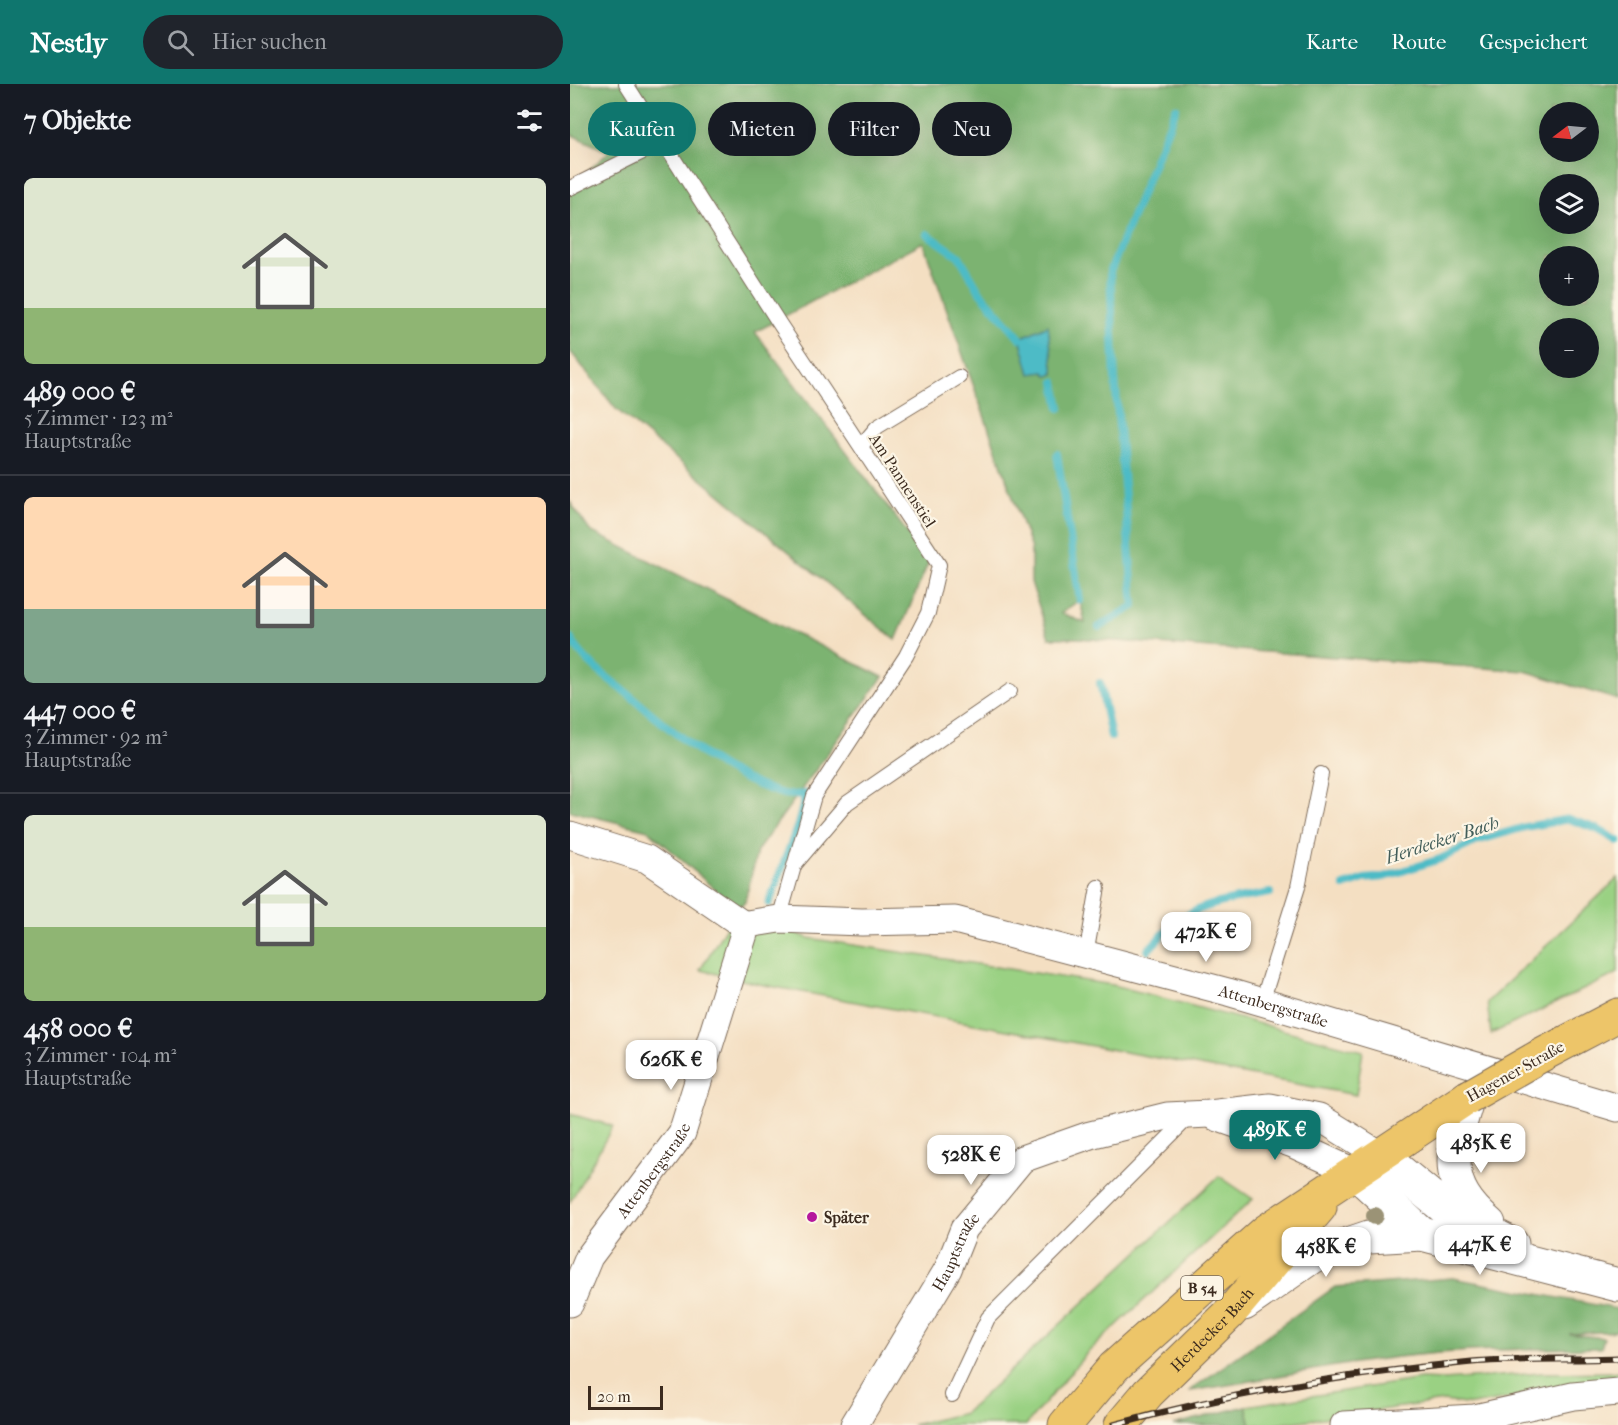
<!DOCTYPE html>
<html lang="de">
<head>
<meta charset="utf-8">
<style>
	:root { --surface:#171b24; --page:#20242c; --text:#f1f3f6; --muted:#9ea1a6; --line:#363941; --accent:#0f766e }
	body { margin:0; font-family:"IM FELL French Canon",serif; background:var(--page); color:var(--text); height:100vh; display:flex; flex-direction:column; font-size:22px; white-space:nowrap }
	* { box-sizing:border-box; margin:0 }
	p { font-size:20px; color:var(--muted) }
	.icon { flex:none; width:33px; height:33px; fill:none; stroke:currentColor; stroke-width:2; stroke-linecap:round; stroke-linejoin:round }
	.map { position:relative; flex:1; overflow:hidden }
	.sheet { display:flex; flex-direction:column; background:var(--surface); width:570px }
	.sheet>* { flex:none }
	.top-card { position:absolute; left:18px; top:18px; width:570px; height:54px; display:flex; gap:12px }
	.needle { width:39px; rotate:254deg }
	.buttons { position:absolute; left:969px; top:18px; display:grid; gap:12px }
	.buttons a { display:grid; place-items:center; width:60px; height:60px; border-radius:50%; background:var(--surface); box-shadow:0 6px 24px #0002; font-size:30px }
	.scale { position:absolute; left:18px; bottom:15px; width:75px; box-sizing:border-box; padding-left:6px; border:3px solid #3b2a1e; border-top:0; font-size:16px; line-height:21px; white-space:nowrap; color:#3b2a1e; -webkit-text-stroke:4px #fcf5e5; paint-order:stroke }
	.price { position:absolute; translate:-50% -51px; padding:0 14px; border-radius:12px; background:#fff; color:#222; font-size:20px; line-height:39px; filter:drop-shadow(0 2px 3px #0008) }
	.price::after { content:''; position:absolute; left:50%; top:36px; width:18px; height:14px; margin-left:-9px; background:inherit; clip-path:polygon(0 0,100% 0,50% 100%) }
	.price.current { background:var(--accent); color:#fff }
	ul { padding:0; list-style:none }
	li { display:grid; align-content:center; gap:12px; height:318px; padding:0 24px }
	li+li { border-top:2px solid var(--line) }
	li span { display:grid; place-items:center; height:186px; border-radius:9px; color:#555 }
	li>.icon { margin-inline-start:auto }
	span .icon { width:108px; height:108px; fill:#fffc; stroke-width:1 }
	li b { font-size:26px }
	h2 { display:flex; justify-content:space-between; align-items:center; height:72px; padding:0 24px; font-size:26px }
	.tag { padding:0 21px; border-radius:27px; background:var(--surface); box-shadow:0 6px 24px #0002; font-size:21px; line-height:54px }
	.tag.current { background:var(--accent); color:#fff }
	header { display:flex; align-items:center; gap:36px; box-sizing:border-box; height:84px; padding:0 30px; background:var(--accent); color:#fff }
	header strong { font-size:28px }
	nav { display:flex; gap:33px; margin-inline-start:auto; font-size:21px }
	.search { width:420px; height:54px; background:var(--page); display:flex; align-items:center; gap:15px; box-sizing:border-box; padding:0 21px; border-radius:33px; color:var(--muted); font-size:22px }
	main { display:flex; flex:1; min-height:0 }
	.map>svg:first-child { display:block }
	.green { fill:#9ad183; stroke:#6a7e50; stroke-width:1.5 }
	.forest { fill:#7bb371; stroke:#5b6e48; stroke-width:1.5; fill-rule:evenodd }
	.water { fill:#4ebbc6; stroke:#447272; stroke-width:1.5 }
	.lines { fill:none; stroke-linecap:round; stroke-linejoin:round }
	.stream { stroke:#4ebbc6; stroke-width:8 }
	.service-casing { stroke:#7c6957; stroke-width:16 }
	.minor-casing { stroke:#7c6957; stroke-width:29 }
	.tertiary-casing { stroke:#7c6957; stroke-width:35 }
	.primary-casing { stroke:#7c6957; stroke-width:35 }
	.service { stroke:#fff; stroke-width:14 }
	.minor { stroke:#fff; stroke-width:27 }
	.tertiary { stroke:#fff; stroke-width:33 }
	.primary { stroke:#edc569; stroke-width:33 }
	.rail-casing { stroke:#3b2a1e; stroke-width:7 }
	.rail { stroke:#fcf5e5; stroke-width:4.5; stroke-dasharray:14; stroke-linecap:butt }
	.primary-bridge-casing { stroke:#7c6957; stroke-width:35; stroke-linecap:butt }
	.primary-bridge { stroke:#edc569; stroke-width:33 }
	.tree { fill:#9b9376 }
	.poi-dot { fill:#b5179e; stroke:#fcf5e5; stroke-width:2 }
	.labels { text-anchor:middle; stroke-width:4.5; stroke-linejoin:round; paint-order:stroke }
	.shield { fill:#fcf5e5; stroke:#75675a; stroke-width:1.5 }
	.shield-label { font-size:15px; font-weight:bold; fill:#3b2a1e }
	.street-label { font-size:16px; fill:#3b2a1e; stroke:#fcf5e5 }
	.poi-label { font-size:16px; font-weight:bold; fill:#3b2a1e; stroke:#fcf5e5; text-anchor:start }
	.water-label { font-size:18px; font-style:italic; fill:#425d59; stroke:#fcf5e5 }
</style>
</head>
<body>
<header>
<strong>Nestly</strong>
<div class="search"><svg class="icon" aria-label="search" viewBox="0 0 24 24"><circle cx="10" cy="10" r="6"/><path d="M15 15l6 6"/></svg>Hier suchen</div>
<nav><a>Karte</a><a>Route</a><a>Gespeichert</a></nav>
</header>
<main>
<section class="sheet">
<h2>7 Objekte<svg class="icon" aria-label="filters" viewBox="0 0 24 24"><path d="M4 7h16M4 17h16"/><circle cx="9" cy="7" r="2"/><circle cx="15" cy="17" r="2"/></svg></h2>
<ul>
<li><span style="background:linear-gradient(#dfe7d0 70%,#8fb573 0)"><svg class="icon" aria-label="home" viewBox="0 0 24 24"><path d="M3 11l9-7 9 7M6 9v11h12V9"/></svg></span><div><b>489 000 €</b><p>5 Zimmer · 123 m²</p><p>Hauptstraße</p></div></li>
<li><span style="background:linear-gradient(#ffd9b3 60%,#7fa58c 0)"><svg class="icon" aria-label="home" viewBox="0 0 24 24"><path d="M3 11l9-7 9 7M6 9v11h12V9"/></svg></span><div><b>447 000 €</b><p>3 Zimmer · 92 m²</p><p>Hauptstraße</p></div></li>
<li><span style="background:linear-gradient(#dfe7d0 60%,#8fb573 0)"><svg class="icon" aria-label="home" viewBox="0 0 24 24"><path d="M3 11l9-7 9 7M6 9v11h12V9"/></svg></span><div><b>458 000 €</b><p>3 Zimmer · 104 m²</p><p>Hauptstraße</p></div></li>
</ul>
</section>
<div class="map">
<svg width="1048" height="1341" viewBox="0 0 1048 1341">
	<rect width="100%" height="100%" fill="#fcf5e5"/>
	<filter id="ink" filterUnits="userSpaceOnUse"><feTurbulence type="fractalNoise" baseFrequency=".0167" numOctaves="2"/><feDisplacementMap in="SourceGraphic" scale="12" xChannelSelector="R" yChannelSelector="G"/><feConvolveMatrix kernelMatrix="1 2 1 2 8 2 1 2 1" color-interpolation-filters="sRGB"/></filter>
	<filter id="wash" filterUnits="userSpaceOnUse"><feTurbulence type="fractalNoise" baseFrequency=".008" numOctaves="4" result="noise"/><feDisplacementMap in="SourceGraphic" scale="24" xChannelSelector="R" yChannelSelector="G"/><feGaussianBlur stdDeviation="1.35" result="paint"/><feColorMatrix in="noise" values="0 0 0 0 0 0 0 0 0 0 0 0 0 0 0 0 0 1.4 0 .05"/><feComposite in="paint" operator="in"/></filter>
	<g filter="url(#wash)">
		<rect width="100%" height="100%" fill="#f4dfc2"/>
		<g class="green">
			<polygon points="1048,794 1048,889 921,950 917,918"/>
			<polygon points="167,825 238,854 543,901 793,967 786,1011 189,900 130,886"/>
			<polygon points="0,1030 43,1042 0,1118"/>
			<polygon points="649,1092 683,1115 517,1269 456,1341 342,1341 395,1329"/>
			<polygon points="1048,1288 1048,1296 902,1321 874,1317 702,1341 681,1341 676,1322 851,1295 874,1296 972,1289"/>
		</g>
		<g class="forest">
			<path d="M0 0H1048V616L955 587 506 554H479L461 498V465L353 158 185 248 359 477 326 556 46 325 0 267V103L39 68 0 50ZM980 28H1018V68H980ZM980 100H1018V140H980ZM980 172H1018V212H980ZM477 241 484 289 478 292 474 288ZM980 244H1018V284H980ZM510 516 515 539 491 529Z"/>
			<polygon points="0,418 20,447 313,593 187,767 175,818 167,825 78,746 0,727"/>
			<path d="M883 1194 1048 1225V1247L999 1250 1034 1254 1031 1264C953 1265 876 1265 799 1277 739 1285 679 1299 619 1307L765 1203Z"/>
			<polygon points="676,1322 681,1341 603,1341"/>
		</g>
		<polygon class="water" points="478,241 484,290 478,292 474,288 460,290 450,254"/>
		<g class="lines">
			<g class="stream">
				<polyline points="357,150 389,172 410,208 450,254"/>
				<polyline points="485,298 490,324"/>
				<polyline points="487,370 510,516"/>
				<polyline points="529,543 564,522 545,295 540,188 606,24"/>
				<path d="M0 554C18 583 38 593 63 614 108 652 154 693 213 710 220 712 229 710 236 710L228 741 199 819"/>
				<polyline points="530,599 541,653"/>
				<polyline points="774,802 794,795 814,793 870,775 907,757 955,743 999,735 1027,745 1048,757"/>
				<path d="M578 866C591 852 604 838 621 829 645 817 674 814 700 809"/>
			</g>
		</g>
	</g>
	<g filter="url(#ink)">
		<g class="lines">
			<defs>
				<g id="service">
					<polyline points="56,0 209,239 369,481 358,529 336,572 244,712 209,835"/>
					<polyline points="0,104 93,58"/>
					<polyline points="291,362 307,343 389,293"/>
					<polyline points="226,779 277,719 440,607"/>
					<polyline points="516,871 528,803"/>
					<polyline points="692,918 728,803 751,690"/>
					<polyline points="382,1311 418,1234 620,1032"/>
				</g>
				<g id="minor">
					<polyline points="0,751 77,775 175,842"/>
					<polyline points="646,1033 723,1060 786,1089"/>
					<path id="s1" d="M0 1219 19 1173 112 1049 177 840 209 835 292 838 385 836 658 908 1048 1024"/>
					<path id="s2" d="M284 1341 378 1185 394 1145 452 1075 520 1051 597 1032 639 1030 700 1023 749 1033 810 1071"/>
					<polyline points="774,1341 905,1334 1003,1312 1048,1308"/>
				</g>
				<g id="tertiary">
					<path d="M898 1013C882 1067 870 1099 919 1140"/>
					<polyline points="810,1071 882,1130 942,1160"/>
					<polyline points="786,1089 852,1150"/>
					<polyline points="674,1220 743,1172 799,1153 852,1150 1048,1201"/>
				</g>
				<g id="primary">
					<polyline points="970,972 1048,931"/>
					<polyline points="495,1341 544,1283 696,1147 898,1013"/>
					<path id="s3" d="M551 1341 578 1309 660 1229 750 1123"/>
				</g>
			</defs>
			<use href="#service" class="service-casing"/>
			<use href="#minor" class="minor-casing"/>
			<use href="#tertiary" class="tertiary-casing"/>
			<use href="#primary" class="primary-casing"/>
			<use href="#service" class="service"/>
			<use href="#minor" class="minor"/>
			<use href="#tertiary" class="tertiary"/>
			<use href="#primary" class="primary"/>
			<defs>
				<path id="rail" d="M544 1341C661 1309 782 1289 902 1278 951 1274 1000 1276 1048 1274"/>
			</defs>
			<use href="#rail" class="rail-casing"/>
			<use href="#rail" class="rail"/>
			<defs>
				<polyline id="primary-bridge" points="898,1013 970,972"/>
			</defs>
			<use href="#primary-bridge" class="primary-bridge-casing"/>
			<use href="#primary-bridge" class="primary-bridge"/>
		</g>
		<circle class="tree" cx="805" cy="1132" r="9"/>
	</g>
	<circle class="poi-dot" cx="242" cy="1133" r="6"/>
	<g class="labels">
		<rect class="shield" x="611" y="1192" width="42" height="24" rx="4.5"/>
		<g class="shield-label">
			<text x="632" y="1209">B 54</text>
		</g>
		<g class="street-label">
			<text transform="translate(333 396) rotate(57)" y="6">Am Pannenstiel</text>
			<text dy="6" stroke="none"><textPath href="#s1" startOffset="962">Attenbergstraße</textPath></text>
			<text transform="translate(945 987) rotate(-29)" y="6">Hagener Straße</text>
			<text dy="6" stroke="none"><textPath href="#s1" startOffset="158">Attenbergstraße</textPath></text>
			<text dy="6" stroke="none"><textPath href="#s2" startOffset="201">Hauptstraße</textPath></text>
			<text dy="6" stroke="none"><textPath href="#s3" startOffset="132">Herdecker Bach</textPath></text>
		</g>
		<g class="poi-label">
			<text x="254" y="1139">Später</text>
		</g>
		<g class="water-label">
			<text transform="translate(872 756) rotate(-18)" y="6">Herdecker Bach</text>
		</g>
	</g>
</svg>
<div class="buttons">
<a><svg class="needle" viewBox="-14 -14 28 28"><path d="M0-13l5 13h-10z" fill="#e53935"/><path d="M0 13l5-13h-10z" fill="#9ea1a6"/></svg></a>
<a><svg class="icon" aria-label="layers" viewBox="0 0 24 24"><path d="M12 4l9 5-9 5-9-5zM3 14l9 5 9-5"/></svg></a>
<a>+</a>
<a>−</a>
</div>
<div class="scale">20 m</div>
<b class="price" style="left:636px;top:879px">472K €</b>
<b class="price" style="left:101px;top:1007px">626K €</b>
<b class="price current" style="left:705px;top:1077px">489K €</b>
<b class="price" style="left:911px;top:1090px">485K €</b>
<b class="price" style="left:401px;top:1102px">528K €</b>
<b class="price" style="left:910px;top:1192px">447K €</b>
<b class="price" style="left:756px;top:1194px">458K €</b>
<div class="top-card">
<a class="tag current">Kaufen</a>
<a class="tag">Mieten</a>
<a class="tag">Filter</a>
<a class="tag">Neu</a>
</div>
</div>
</main>
</body>
</html>
